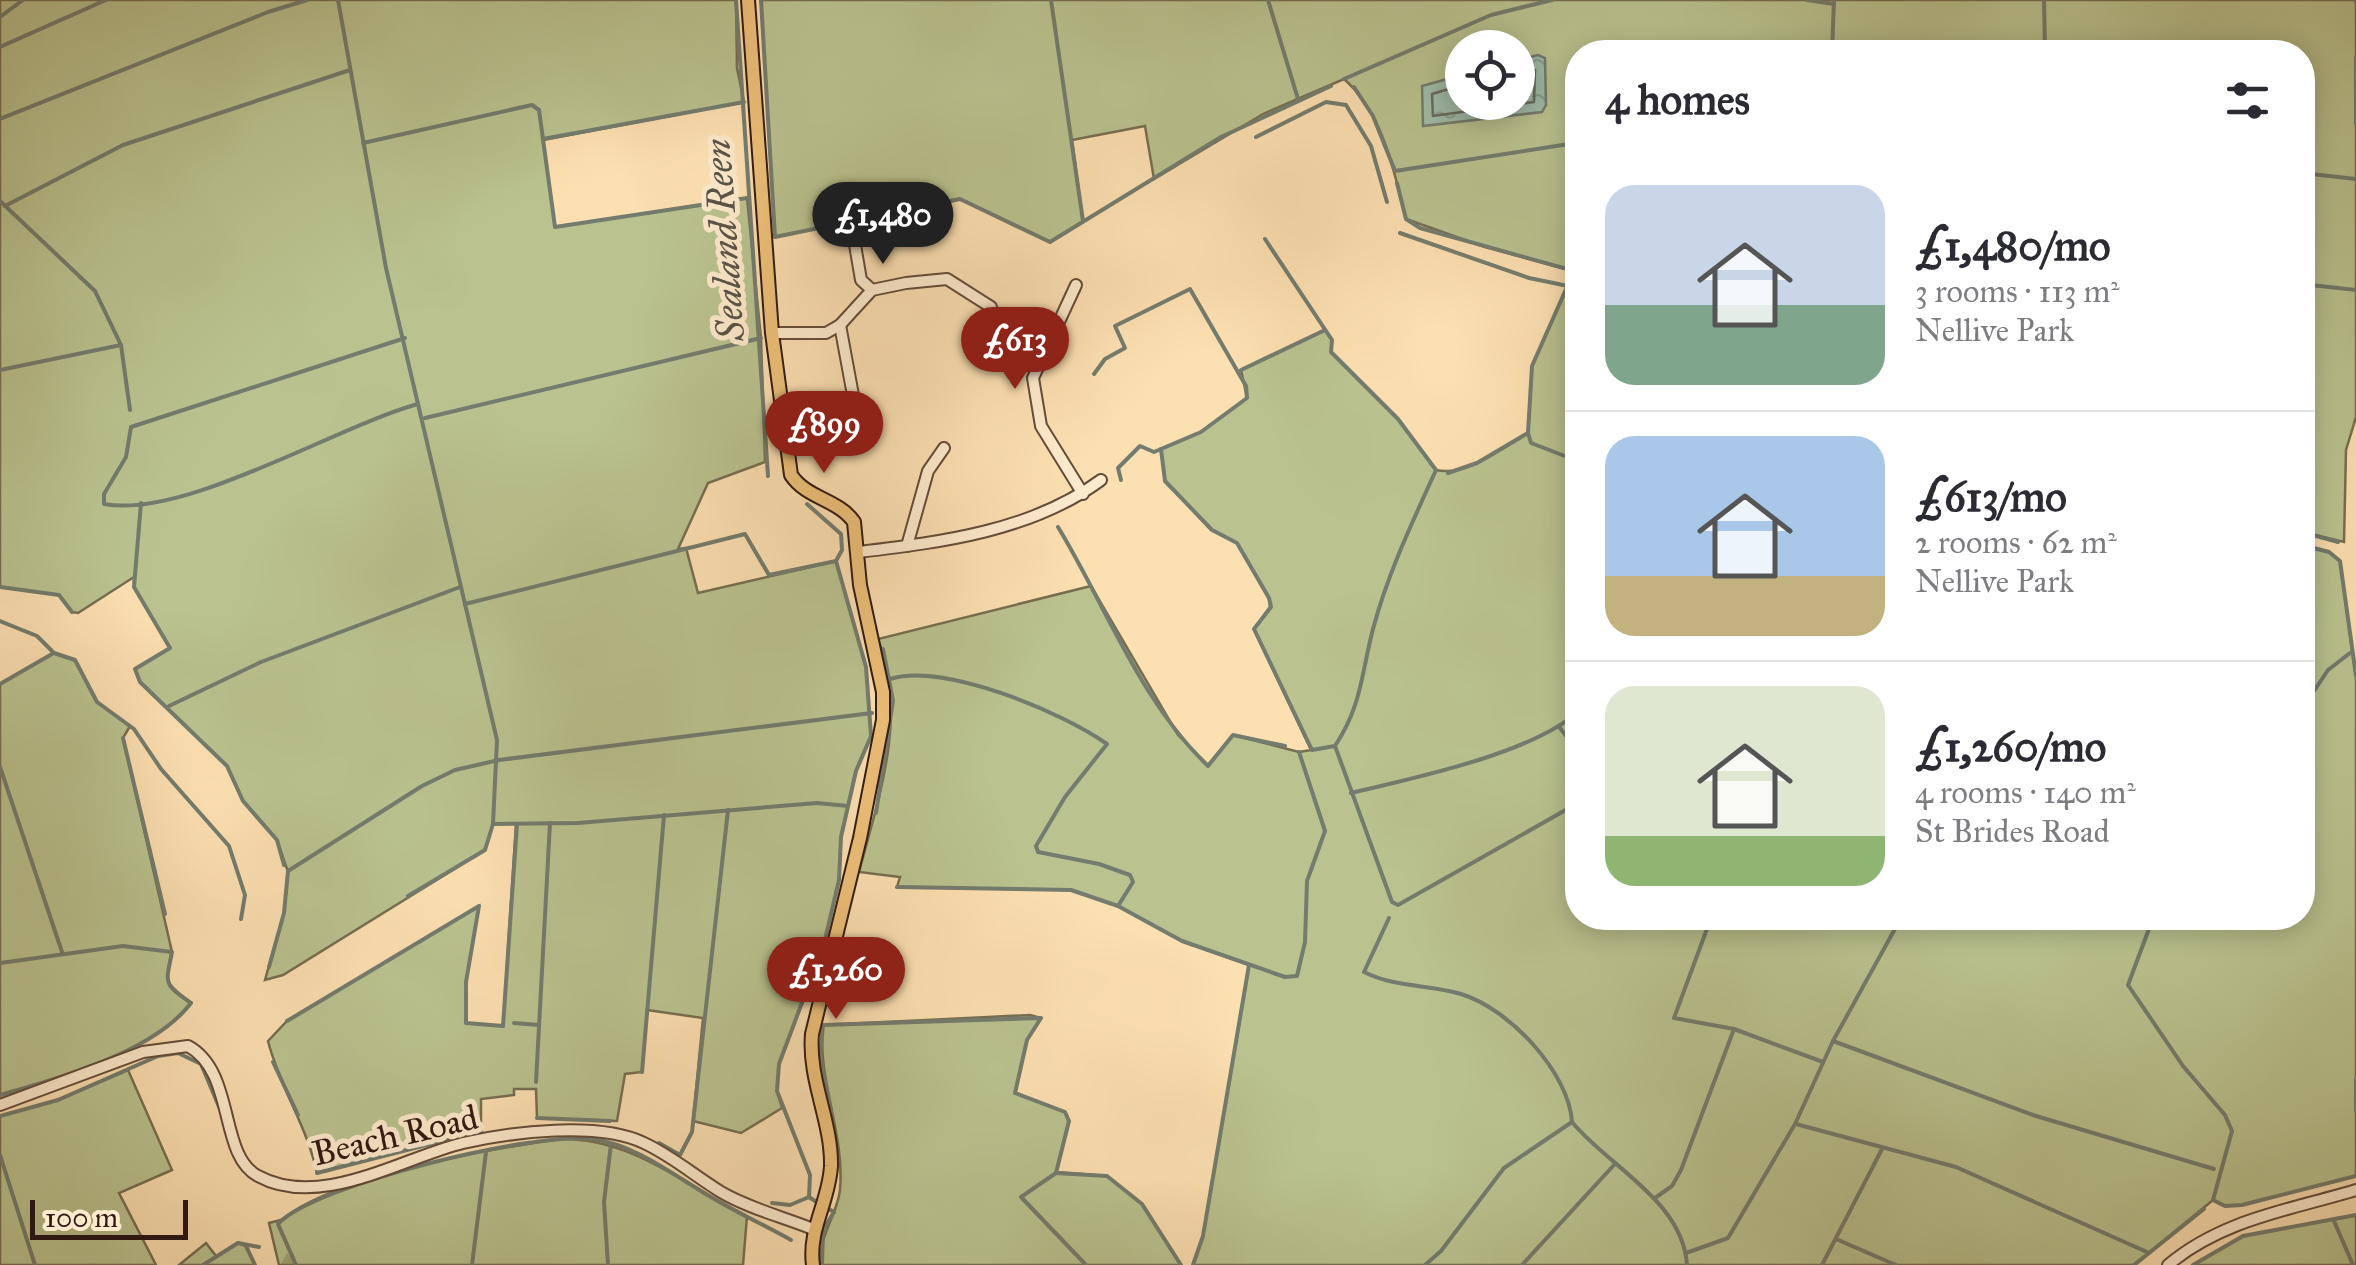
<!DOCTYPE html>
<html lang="en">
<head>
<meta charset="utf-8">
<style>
	:root { --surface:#fff; --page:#f7f7f7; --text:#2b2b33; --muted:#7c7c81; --line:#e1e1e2; --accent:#8f2418 }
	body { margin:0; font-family:"IM FELL Great Primer",serif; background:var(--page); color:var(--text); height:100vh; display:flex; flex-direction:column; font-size:38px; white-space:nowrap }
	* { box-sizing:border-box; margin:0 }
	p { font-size:32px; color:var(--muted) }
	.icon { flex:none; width:55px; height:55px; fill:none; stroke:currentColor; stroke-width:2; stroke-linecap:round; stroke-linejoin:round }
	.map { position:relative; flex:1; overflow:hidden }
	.side { position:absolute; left:1565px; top:40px; width:750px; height:890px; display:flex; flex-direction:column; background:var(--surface); border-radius:40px; box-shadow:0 5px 25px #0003 }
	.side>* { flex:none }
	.buttons { position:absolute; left:1445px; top:30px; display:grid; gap:20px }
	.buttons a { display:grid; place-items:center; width:90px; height:90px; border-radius:50%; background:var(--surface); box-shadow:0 5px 25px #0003; font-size:50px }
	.scale { position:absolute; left:30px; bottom:25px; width:158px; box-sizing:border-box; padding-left:10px; border:5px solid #311a12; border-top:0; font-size:28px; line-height:35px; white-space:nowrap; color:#311a12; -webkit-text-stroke:8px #feebcd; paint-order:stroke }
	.price { position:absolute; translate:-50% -85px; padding:0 22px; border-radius:35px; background:var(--accent); color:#fff; font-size:32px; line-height:65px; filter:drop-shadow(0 2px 5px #0008) }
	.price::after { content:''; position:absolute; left:50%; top:60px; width:30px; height:22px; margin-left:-15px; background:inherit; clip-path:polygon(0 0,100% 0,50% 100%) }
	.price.active { background:#222; color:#fff }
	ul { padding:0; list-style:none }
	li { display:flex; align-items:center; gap:30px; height:250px; padding:0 40px }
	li+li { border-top:2px solid var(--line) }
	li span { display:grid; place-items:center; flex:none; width:280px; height:200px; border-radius:30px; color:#555 }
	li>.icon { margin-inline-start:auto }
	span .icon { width:120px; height:120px; fill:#fffc; stroke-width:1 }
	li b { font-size:42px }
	h2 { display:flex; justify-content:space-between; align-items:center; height:120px; padding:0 40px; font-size:42px }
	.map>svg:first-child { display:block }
	.grass { fill:#bac390; stroke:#766e51; stroke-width:2.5; fill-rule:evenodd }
	.forest { fill:url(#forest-firs); stroke:#766e51; stroke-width:2.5 }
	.water { fill:url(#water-ripples); stroke:#737c6e; stroke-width:2.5 }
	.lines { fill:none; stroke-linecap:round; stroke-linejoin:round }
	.shore { stroke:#686c5f; stroke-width:2.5 }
	.stream { stroke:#737c6e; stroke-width:4 }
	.minor-casing { stroke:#644c3a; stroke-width:14 }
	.major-casing { stroke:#311a12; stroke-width:16 }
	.minor { stroke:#feebcd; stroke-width:10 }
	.major { stroke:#eec079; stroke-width:12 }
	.labels { text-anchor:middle; stroke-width:10; stroke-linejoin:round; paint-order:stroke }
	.street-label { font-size:35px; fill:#311a12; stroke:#feebcd }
	.water-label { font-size:38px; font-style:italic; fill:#585348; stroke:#feebcd }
</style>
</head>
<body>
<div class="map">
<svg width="2356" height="1265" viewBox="0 0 2356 1265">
	<defs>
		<pattern id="forest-firs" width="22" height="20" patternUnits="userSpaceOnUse" patternTransform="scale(2.5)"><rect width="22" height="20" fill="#bac390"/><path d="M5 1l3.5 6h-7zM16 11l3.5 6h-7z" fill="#a0a77b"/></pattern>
		<pattern id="water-ripples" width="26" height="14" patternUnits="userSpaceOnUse" patternTransform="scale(2.5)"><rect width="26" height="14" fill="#9fbdac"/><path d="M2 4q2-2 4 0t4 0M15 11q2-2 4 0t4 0" fill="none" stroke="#89a293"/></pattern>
	</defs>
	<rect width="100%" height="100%" fill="#fde0b2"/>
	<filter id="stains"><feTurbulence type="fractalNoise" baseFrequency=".002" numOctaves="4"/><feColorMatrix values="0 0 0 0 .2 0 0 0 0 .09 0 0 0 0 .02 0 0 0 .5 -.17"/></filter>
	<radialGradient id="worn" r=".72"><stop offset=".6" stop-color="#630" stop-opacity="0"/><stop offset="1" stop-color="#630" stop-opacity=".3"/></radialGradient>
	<g class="grass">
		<path d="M0 0H736L737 68 744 102 543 140 555 227 747 198 761 338 765 462 708 483 678 549 686 548 698 593 836 561 866 667 871 736 856 771 841 837 839 880 824 944 779 1064 777 1091 782 1108 741 1133 693 1121 703 1018 647 1010 642 1072 625 1074 617 1121 537 1118 536 1089H514V1095L481 1099V1131L317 1173C307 1126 280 1088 268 1041L287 1021 479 906 466 982V1023L503 1026 516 824H493L485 850 283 975 265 980 284 913 288 872 277 840 243 801 227 766 140 682 135 669 170 648 134 587V577L78 613 72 612 59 595 0 587Z"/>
		<path d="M761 0H2356V417L2346 450 2344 542 2303 532 2302 52H1578L1577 272 1485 247 1406 219C1394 171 1383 113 1344 79L1263 114 1154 179 1145 126 1072 140 1083 221 1050 242 960 199 775 237ZM1462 48H1518V102H1462Z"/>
		<path d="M1567 287 1578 288V918H2302L2303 545 2329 552 2340 561 2356 677V1176L2242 1205 2225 1206 2213 1200 2134 1265H1193L1203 1236 1249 965 1182 941 1118 906 1071 890 897 887 900 877 859 872C879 796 908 716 878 639L1091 586 1178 735 1208 765 1233 735 1299 752 1311 750 1254 629 1270 607 1269 598 1237 543 1212 530 1165 481 1161 449 1201 432 1247 398 1241 370 1325 330 1332 340 1331 352 1398 419 1436 470C1467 477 1502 448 1528 433L1532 366Z"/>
		<path d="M54 653 75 660 97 702 130 726 123 738 172 952C166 983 162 983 191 1003 154 1052 58 1079 0 1095V684Z"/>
		<path d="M1030 1015 1041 1018 1027 1040 1015 1093 1065 1112 1069 1121 1056 1172 1107 1176 1142 1204 1181 1265H822C817 1236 837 1217 840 1190 845 1133 817 1081 823 1025Z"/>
		<polygon points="128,1070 172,1170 119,1193 156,1265 0,1265 0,1116 58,1100"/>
		<path d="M561 1139C632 1138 685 1185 747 1216L743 1265H296L278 1224C321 1178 495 1148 561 1139Z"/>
		<polygon points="2356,1215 2356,1265 2193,1265 2243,1236"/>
		<polygon points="206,1243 216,1256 238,1243 246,1246 255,1265 179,1265"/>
	</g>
	<polygon class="forest" points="281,1220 278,1225 296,1265 279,1265 269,1223"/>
	<polygon class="water" points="1538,55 1545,58 1546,105 1542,112 1423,126 1422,86 1462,75 1462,102 1518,102 1518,60"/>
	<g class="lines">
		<polyline class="shore" points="1462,85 1432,94 1433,116 1534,102 1535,70 1518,69"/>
		<g class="stream">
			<polyline points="338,0 386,268 497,740 493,824 485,850 408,896"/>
			<polyline points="736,0 768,476"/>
			<polyline points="761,0 775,237 960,199 1050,242 1221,137 1331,86"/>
			<polyline points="1051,0 1083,221"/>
			<polyline points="1268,0 1298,99"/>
			<polyline points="1807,0 1834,4"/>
			<polyline points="2044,0 2045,52"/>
			<polyline points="2356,0 2356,2"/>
			<polyline points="0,17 23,0"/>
			<polyline points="0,47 106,0"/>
			<polyline points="1832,52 1834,0"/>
			<polyline points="2356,57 2356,124"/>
			<polyline points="1344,79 1491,15 1552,0"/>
			<polyline points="1354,87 1373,116 1395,171 1569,144 1578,151"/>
			<polyline points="0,119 268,12 307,0"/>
			<polyline points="1256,137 1326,102 1346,105 1371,146 1387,202"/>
			<polyline points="543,139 744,102"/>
			<polyline points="363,143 532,105 539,110 555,227 747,198"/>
			<polyline points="2302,173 2356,179"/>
			<polyline points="1397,183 1406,219 1420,228 1578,272"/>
			<polyline points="0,201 95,291 121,345 130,410"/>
			<polyline points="5,206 123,145 350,70"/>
			<polyline points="1400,233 1529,278 1578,288"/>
			<polyline points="2302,284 2356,290"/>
			<polyline points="1567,287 1532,366 1528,433 1531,443 1578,461"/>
			<path d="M405 338 131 427 126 457 104 494V504C185 519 337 426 418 404"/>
			<polyline points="0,370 121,345"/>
			<polyline points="1241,370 1325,330"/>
			<polyline points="1094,374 1105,359 1125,348 1115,326 1190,289 1246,386 1247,398 1201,432 1154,452 1140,446 1118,468 1121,480"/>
			<polyline points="425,418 761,338"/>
			<path d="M1161 449 1165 481 1212 530 1237 543 1269 598 1271 607 1254 629 1312 750 1335 746C1362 705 1361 675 1373 629 1388 573 1412 523 1436 470L1398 419 1331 352 1332 340 1265 239"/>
			<polyline points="1448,473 1477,463 1528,433"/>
			<polyline points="141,503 134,587 170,648 135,669 140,682 227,766 243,801 277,840 284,865"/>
			<polyline points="807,504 841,534 842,550 836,561 866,667 871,736 856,771 841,837 839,880 824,944 779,1064 777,1091 810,1175 809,1197 818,1203"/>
			<path d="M1058 527C1106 606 1140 701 1208 766L1233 735 1285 746"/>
			<polyline points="2302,532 2338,542"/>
			<polyline points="2302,545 2329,552 2340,561 2356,676"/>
			<polyline points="0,587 59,595 72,612"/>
			<polyline points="465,604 745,534 769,575 836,561"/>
			<polyline points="0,621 37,636 54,653 75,660 97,702 134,729 161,769 229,846 245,895 241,919"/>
			<path d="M890 679C943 662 1062 712 1107 744L1065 797 1036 846 1038 852 1099 864 1130 875 1133 882 1118 906"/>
			<polyline points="0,684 52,654"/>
			<polyline points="169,706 261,662 460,587"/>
			<polyline points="2302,709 2328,670 2350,653"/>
			<polyline points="1560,728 1578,751"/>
			<polyline points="123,738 165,914"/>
			<polyline points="1335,746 1392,902 1398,905 1578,803"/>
			<polyline points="0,767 62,952"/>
			<path d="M1351 793C1414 778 1530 754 1578 712"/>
			<polyline points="876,813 893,701 883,649"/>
			<polyline points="493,824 578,823 817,803 848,806"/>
			<polyline points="897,887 1071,890 1118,906 1182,941 1285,977 1297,976 1305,942 1307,881 1325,831 1299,752"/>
			<path d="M1389 918 1364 972C1396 988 1428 984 1461 994 1510 1009 1569 1073 1572 1122 1609 1167 1683 1201 1687 1265"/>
			<polyline points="1711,918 1674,1018 1734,1029 1823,1062"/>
			<polyline points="2153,918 2128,985 2183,1066 2225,1115 2232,1131 2213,1200 2225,1206 2242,1205 2356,1176"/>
			<path d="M0 963 123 946 172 952C166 983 162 983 191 1003 154 1052 58 1079 0 1095"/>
			<polyline points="269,967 284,913 288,871 422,786 455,770 499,760 872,713"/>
			<polyline points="287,1021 479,906 466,982 466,1023 503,1026 517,824"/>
			<polyline points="514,1023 539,1025"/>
			<polyline points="1833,1041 2036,1116 2214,1169"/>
			<polyline points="273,1062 298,1115"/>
			<polyline points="642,1072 664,815"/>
			<polyline points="2356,1079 2356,1111"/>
			<polyline points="536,1082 550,823"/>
			<polyline points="831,1111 820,1057 823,1025 1041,1018 1027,1040 1015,1093 1065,1112 1069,1121 1056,1173"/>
			<polyline points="0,1116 58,1100 158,1056 178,1053 201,1064 220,1109"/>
			<polyline points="537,1118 610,1121"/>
			<polyline points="1796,1124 1956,1167 2147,1252"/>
			<polyline points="659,1143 680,1155 692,1132 728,810"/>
			<polyline points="0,1155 35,1265"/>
			<polyline points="317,1173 481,1131"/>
			<polyline points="1655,1198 1672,1186 1681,1170 1734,1029"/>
			<polyline points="772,1203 790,1205 809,1197"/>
			<polyline points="2334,1221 2353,1265"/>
			<polyline points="1836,1239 1896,1265"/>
			<polyline points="246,1246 255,1265"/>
			<polyline points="1686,1253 1728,1238 1795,1124 1833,1041 1901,918"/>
			<polyline points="203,1265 238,1243 259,1247"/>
			<path d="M296 1265 278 1224C315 1184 537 1131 593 1139 637 1145 677 1178 716 1200 740 1214 766 1226 791 1240"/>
			<polyline points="472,1265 486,1152"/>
			<polyline points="608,1265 604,1202 611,1144"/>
			<polyline points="822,1265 823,1230 834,1212 827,1208"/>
			<polyline points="1086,1265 1021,1197 1056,1173 1107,1176 1142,1204 1181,1265"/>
			<polyline points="1193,1265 1203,1236 1249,965"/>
			<polyline points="1425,1265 1441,1251 1504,1168 1572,1122"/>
			<polyline points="1522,1265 1614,1165"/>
			<polyline points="1822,1265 1882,1149"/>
			<polyline points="2134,1265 2204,1209"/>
			<polyline points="2193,1265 2243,1236 2356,1215"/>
		</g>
		<defs>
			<g id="minor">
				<polyline points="854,239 861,280 872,290"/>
				<polyline points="1076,285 1033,378 1041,426 1083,494"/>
				<polyline points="840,325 855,406"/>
				<polyline points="772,333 826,333 840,325 872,290 906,283 947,279 991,307"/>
				<polyline points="907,546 928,471 944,448"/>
				<path d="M859 552C942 542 1032 531 1101 480"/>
				<path d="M0 1105 143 1052 188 1046C236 1072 218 1155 258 1176 320 1210 402 1158 463 1143 512 1132 598 1121 644 1143 672 1156 695 1176 721 1192 748 1208 783 1217 813 1229"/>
				<path d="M2168 1265C2223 1219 2290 1210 2356 1190"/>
			</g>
			<path id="major" d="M748 0 772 333 791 475C807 499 838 499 854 522L860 585 883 692V720L860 838 812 1034C808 1080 832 1121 831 1166 829 1202 808 1229 813 1265"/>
		</defs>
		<use href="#minor" class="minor-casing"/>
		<use href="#major" class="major-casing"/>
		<use href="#minor" class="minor"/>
		<use href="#major" class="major"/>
	</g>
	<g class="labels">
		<g class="street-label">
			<text transform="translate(395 1135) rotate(-13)" y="12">Beach Road</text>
		</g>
		<g class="water-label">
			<text transform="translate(724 240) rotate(-94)" y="13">Sealand Reen</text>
		</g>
	</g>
	<rect width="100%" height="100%" filter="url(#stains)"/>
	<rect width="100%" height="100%" fill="url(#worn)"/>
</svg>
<div class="buttons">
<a><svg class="icon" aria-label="locate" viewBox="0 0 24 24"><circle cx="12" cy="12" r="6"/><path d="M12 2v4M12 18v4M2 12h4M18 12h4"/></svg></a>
</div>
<div class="scale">100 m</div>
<b class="price active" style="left:883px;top:267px">£1,480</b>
<b class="price" style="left:1015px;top:392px">£613</b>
<b class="price" style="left:824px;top:476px">£899</b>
<b class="price" style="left:836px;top:1022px">£1,260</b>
<section class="side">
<h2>4 homes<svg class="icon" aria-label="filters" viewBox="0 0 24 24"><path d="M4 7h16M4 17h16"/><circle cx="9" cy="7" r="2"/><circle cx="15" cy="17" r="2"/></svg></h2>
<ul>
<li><span style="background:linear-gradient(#c9d6e8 60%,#7fa58c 0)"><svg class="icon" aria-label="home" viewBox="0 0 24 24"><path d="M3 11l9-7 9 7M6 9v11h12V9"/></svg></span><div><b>£1,480/mo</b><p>3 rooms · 113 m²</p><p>Nellive Park</p></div></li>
<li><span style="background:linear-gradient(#a9c7e8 70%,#c2b280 0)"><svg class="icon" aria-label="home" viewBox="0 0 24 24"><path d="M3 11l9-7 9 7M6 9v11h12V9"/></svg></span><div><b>£613/mo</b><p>2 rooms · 62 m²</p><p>Nellive Park</p></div></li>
<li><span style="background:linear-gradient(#dfe7d0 75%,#8fb573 0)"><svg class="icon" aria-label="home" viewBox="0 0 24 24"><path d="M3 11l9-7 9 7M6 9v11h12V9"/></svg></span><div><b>£1,260/mo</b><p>4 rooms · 140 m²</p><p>St Brides Road</p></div></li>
</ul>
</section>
</div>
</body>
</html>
